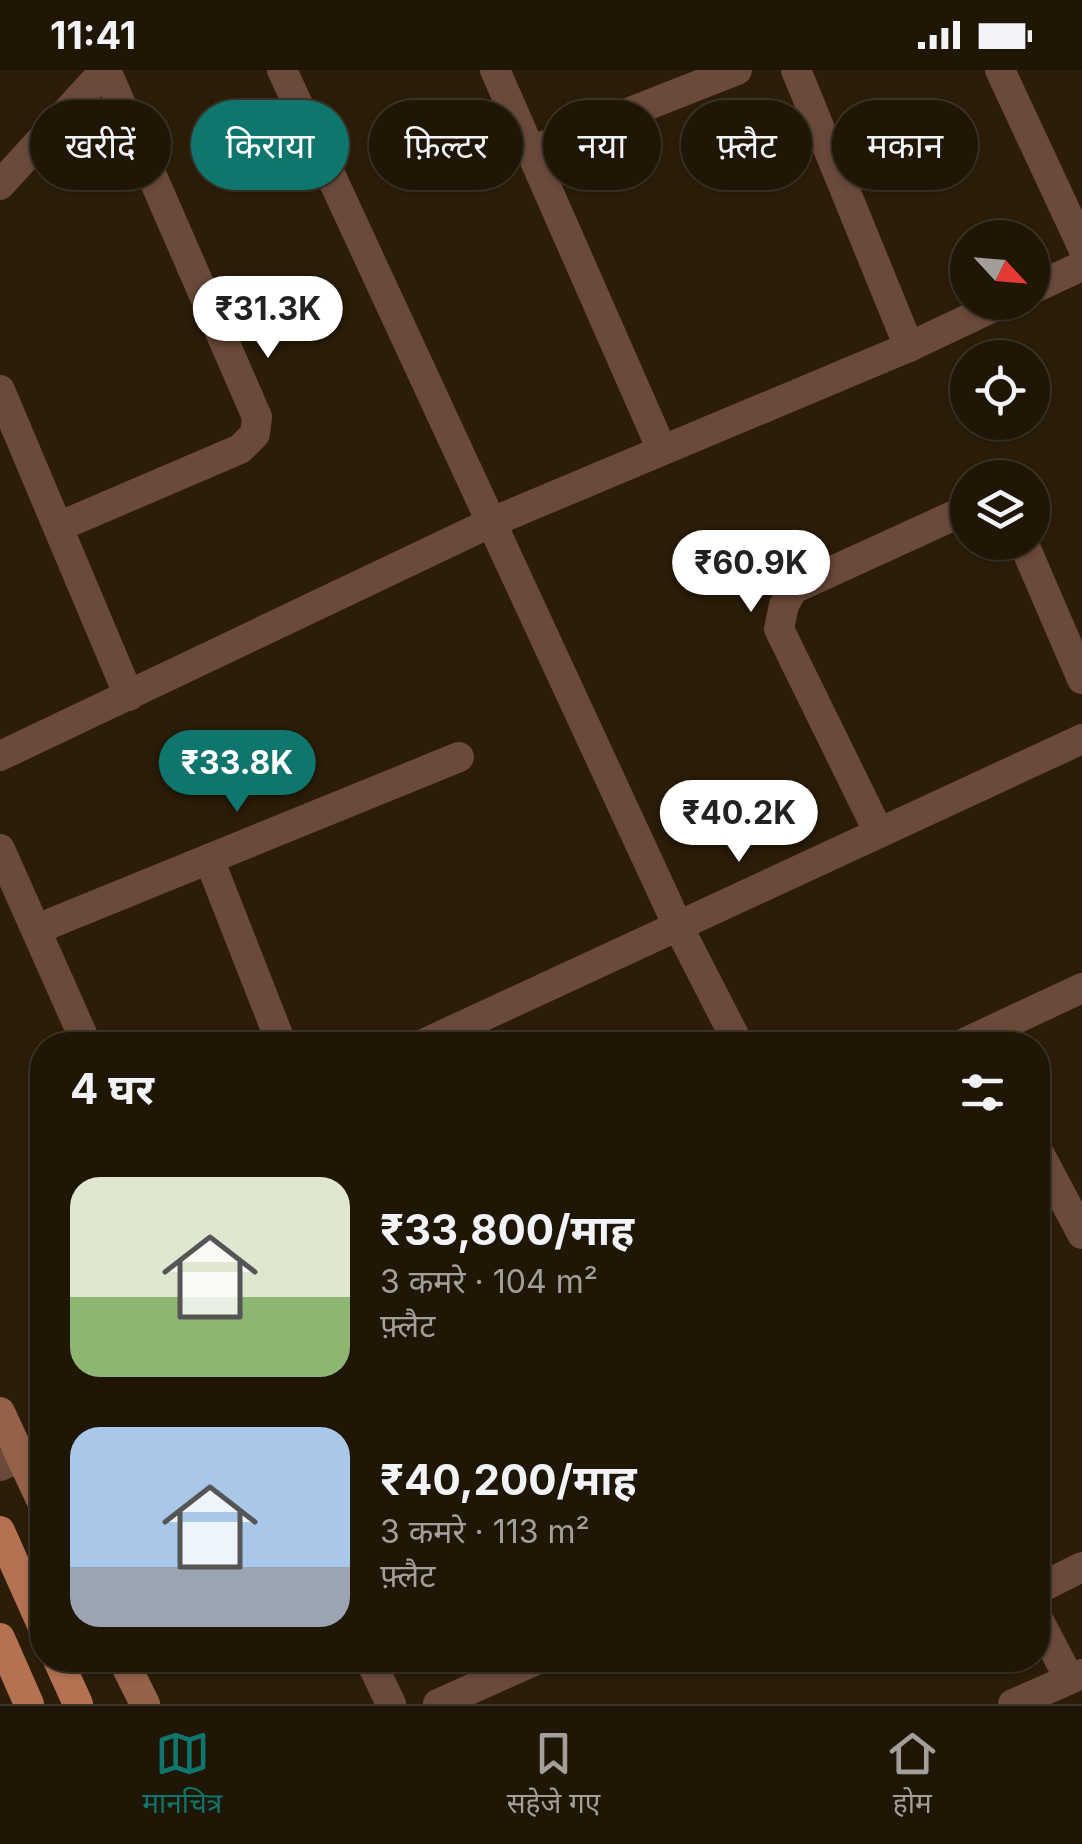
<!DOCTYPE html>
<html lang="hi">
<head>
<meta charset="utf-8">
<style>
	:root { --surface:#201606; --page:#281f10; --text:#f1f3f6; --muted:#a29f9b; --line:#3d3528; --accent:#0f766e }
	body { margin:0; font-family:Inter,"Noto Sans Devanagari",sans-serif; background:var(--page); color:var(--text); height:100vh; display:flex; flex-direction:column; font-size:38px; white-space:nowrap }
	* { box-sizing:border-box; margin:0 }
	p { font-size:32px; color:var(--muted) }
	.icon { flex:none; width:55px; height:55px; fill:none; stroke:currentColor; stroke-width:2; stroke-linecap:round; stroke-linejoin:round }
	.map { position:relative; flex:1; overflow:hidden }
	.details { position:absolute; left:30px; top:962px; width:1020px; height:640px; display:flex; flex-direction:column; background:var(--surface); border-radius:40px; box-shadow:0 2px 8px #0004,0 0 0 2px var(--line) }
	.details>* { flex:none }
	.top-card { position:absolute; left:30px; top:30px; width:1022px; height:90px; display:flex; gap:20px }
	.needle { width:65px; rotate:116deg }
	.fabs { position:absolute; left:950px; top:150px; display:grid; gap:20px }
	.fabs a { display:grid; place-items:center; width:100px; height:100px; border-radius:50%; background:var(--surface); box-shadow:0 2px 8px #0004,0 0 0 2px var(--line); font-size:50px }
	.price { position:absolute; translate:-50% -85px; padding:0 22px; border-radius:35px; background:#fff; color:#222; font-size:32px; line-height:65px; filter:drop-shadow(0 2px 5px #0008) }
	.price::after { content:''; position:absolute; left:50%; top:60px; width:30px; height:22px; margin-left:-15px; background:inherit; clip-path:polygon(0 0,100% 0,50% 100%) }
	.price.on { background:var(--accent); color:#fff }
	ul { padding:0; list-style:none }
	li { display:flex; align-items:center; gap:30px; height:250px; padding:0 40px }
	li span { display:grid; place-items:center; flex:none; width:280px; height:200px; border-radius:30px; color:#555 }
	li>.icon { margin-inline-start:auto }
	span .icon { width:120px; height:120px; fill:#fffc; stroke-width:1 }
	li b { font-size:42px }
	h2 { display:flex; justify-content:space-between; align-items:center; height:120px; padding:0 40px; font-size:42px }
	.pill { padding:0 35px; border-radius:45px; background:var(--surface); box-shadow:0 2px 8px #0004,0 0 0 2px var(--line); font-size:35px; line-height:90px }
	.pill.on { background:var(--accent); color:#fff }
	.status { display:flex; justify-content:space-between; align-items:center; height:70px; padding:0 50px; background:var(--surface); direction:ltr }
	.status svg { height:28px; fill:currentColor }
	.tabs { display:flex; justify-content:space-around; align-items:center; height:140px; border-top:2px solid var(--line); background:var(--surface); font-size:28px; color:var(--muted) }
	.tabs a { display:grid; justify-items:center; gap:5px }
	.tabs .on { color:var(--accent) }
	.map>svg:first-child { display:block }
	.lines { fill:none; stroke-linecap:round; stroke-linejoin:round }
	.street { stroke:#6b4a3b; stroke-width:30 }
	.secondary { stroke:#956148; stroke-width:30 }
	.primary { stroke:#b57252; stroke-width:30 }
</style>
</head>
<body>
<div class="status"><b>11:41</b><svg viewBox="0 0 49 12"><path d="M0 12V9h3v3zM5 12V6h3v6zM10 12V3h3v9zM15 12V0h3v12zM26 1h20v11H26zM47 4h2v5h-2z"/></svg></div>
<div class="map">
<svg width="1082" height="1634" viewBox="0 0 1082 1634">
	<rect width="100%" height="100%" fill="#2b1d08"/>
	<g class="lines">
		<g class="street">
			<polyline points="282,0 678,856 739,975"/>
			<polyline points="495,0 662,380"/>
			<polyline points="796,0 909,277"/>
			<polyline points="1000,0 1082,176"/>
			<polyline points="531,81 737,0"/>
			<polyline points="0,115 105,0"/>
			<polyline points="1032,219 1082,196"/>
			<polyline points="0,320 129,626"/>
			<polyline points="58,457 240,379 255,364 257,347 106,0"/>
			<polyline points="1023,472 1082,609"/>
			<polyline points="0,686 492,452 909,277 1004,232"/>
			<polyline points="879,763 779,559 784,535 793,519 968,439"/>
			<polyline points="0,779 87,975"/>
			<polyline points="209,789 282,975"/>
			<polyline points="37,859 459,687"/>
			<polyline points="421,975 1082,669"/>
			<polyline points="960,975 1082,918"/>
			<polyline points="1038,1081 1082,1164"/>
			<polyline points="0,1396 42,1377"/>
			<polyline points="1038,1519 1082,1497"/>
			<polyline points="1038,1549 1069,1608"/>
			<polyline points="370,1590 391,1634"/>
			<polyline points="438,1634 536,1590"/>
			<polyline points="1013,1634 1082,1604"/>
		</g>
		<g class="secondary">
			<polyline points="0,1342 42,1432"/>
			<polyline points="123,1590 145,1634"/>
		</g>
		<g class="primary">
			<polyline points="0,1461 42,1555"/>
			<polyline points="0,1568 29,1634"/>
			<polyline points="58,1590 78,1634"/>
		</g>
	</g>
</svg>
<div class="fabs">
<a><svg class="needle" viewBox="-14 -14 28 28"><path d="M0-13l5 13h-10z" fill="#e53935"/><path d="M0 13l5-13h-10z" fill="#a29f9b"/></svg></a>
<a><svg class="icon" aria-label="locate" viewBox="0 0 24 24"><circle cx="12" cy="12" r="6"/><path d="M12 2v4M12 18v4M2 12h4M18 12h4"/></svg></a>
<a><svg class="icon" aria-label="layers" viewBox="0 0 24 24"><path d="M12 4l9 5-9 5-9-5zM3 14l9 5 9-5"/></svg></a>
</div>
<b class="price" style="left:268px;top:291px">₹31.3K</b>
<b class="price" style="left:751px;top:545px">₹60.9K</b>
<b class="price on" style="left:237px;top:745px">₹33.8K</b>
<b class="price" style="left:739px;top:795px">₹40.2K</b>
<div class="top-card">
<a class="pill">खरीदें</a>
<a class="pill on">किराया</a>
<a class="pill">फ़िल्टर</a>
<a class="pill">नया</a>
<a class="pill">फ़्लैट</a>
<a class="pill">मकान</a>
</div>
<section class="details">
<h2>4 घर<svg class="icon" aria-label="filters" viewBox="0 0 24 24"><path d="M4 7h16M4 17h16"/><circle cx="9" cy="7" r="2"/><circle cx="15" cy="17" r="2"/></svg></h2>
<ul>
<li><span style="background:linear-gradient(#dfe7d0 60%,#8fb573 0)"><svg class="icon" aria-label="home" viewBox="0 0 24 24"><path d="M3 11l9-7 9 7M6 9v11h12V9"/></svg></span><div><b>₹33,800/माह</b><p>3 कमरे · 104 m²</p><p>फ़्लैट</p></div></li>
<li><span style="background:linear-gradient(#a9c7e8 70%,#9aa5b1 0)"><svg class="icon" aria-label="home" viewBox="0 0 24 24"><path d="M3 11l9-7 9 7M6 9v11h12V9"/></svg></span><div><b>₹40,200/माह</b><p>3 कमरे · 113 m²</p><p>फ़्लैट</p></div></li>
</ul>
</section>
</div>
<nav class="tabs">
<a class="on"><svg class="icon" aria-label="map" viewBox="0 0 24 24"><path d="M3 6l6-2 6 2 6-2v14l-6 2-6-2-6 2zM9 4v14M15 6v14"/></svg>मानचित्र</a>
<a><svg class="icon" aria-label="saved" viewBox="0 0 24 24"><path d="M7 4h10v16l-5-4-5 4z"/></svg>सहेजे गए</a>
<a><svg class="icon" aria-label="home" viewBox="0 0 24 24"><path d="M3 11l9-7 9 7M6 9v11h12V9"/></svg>होम</a>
</nav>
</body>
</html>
